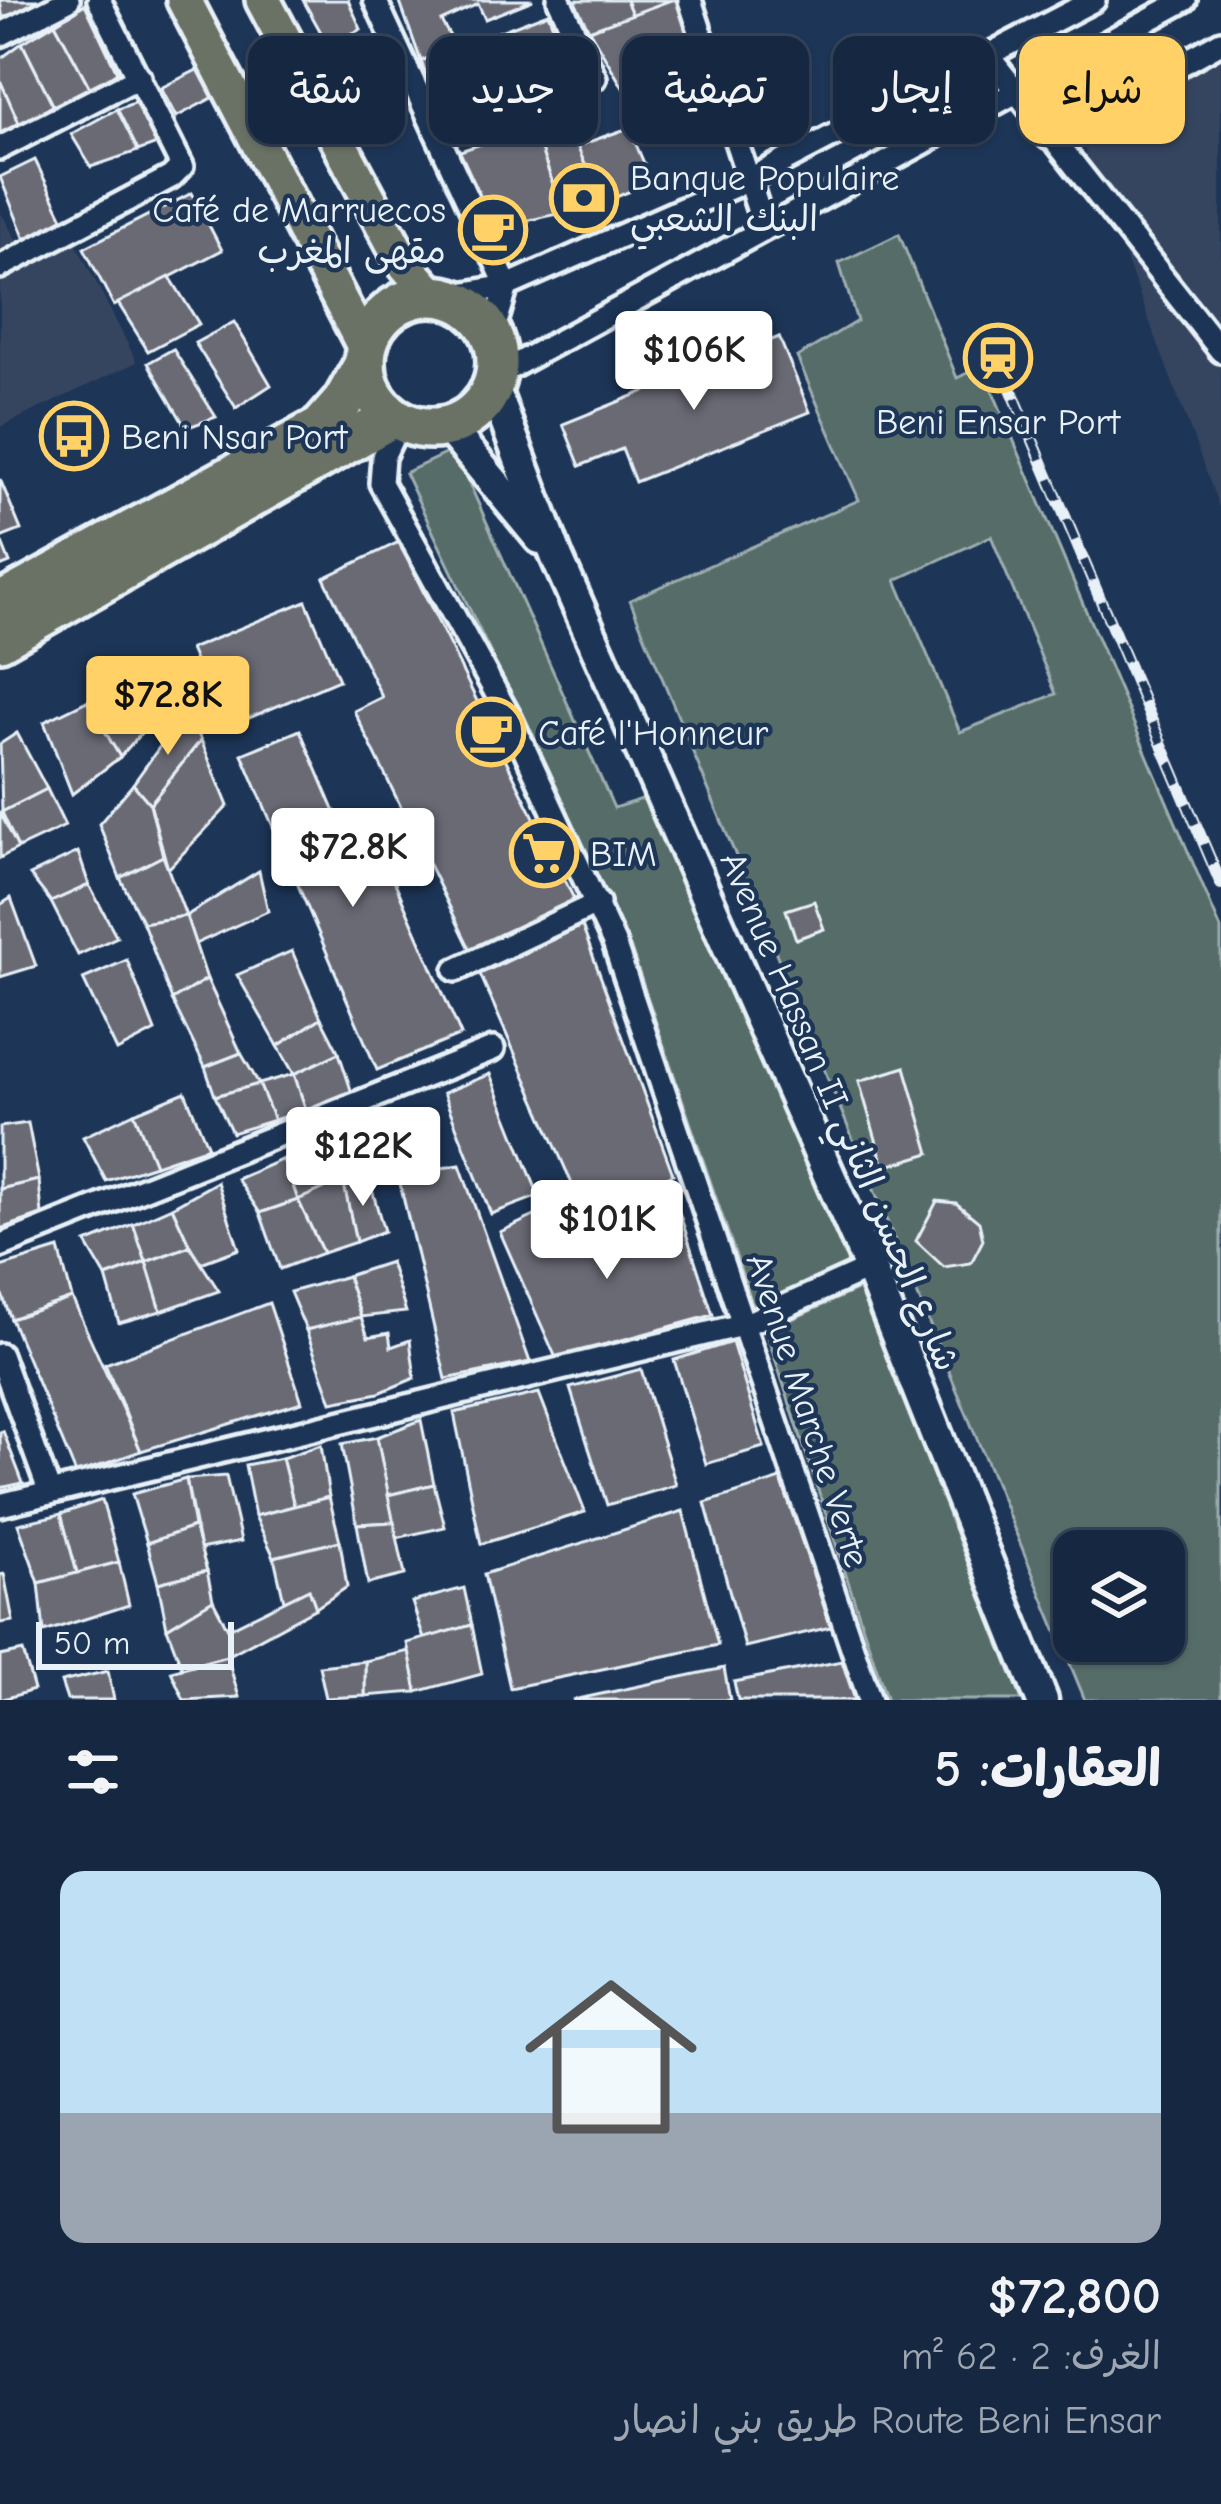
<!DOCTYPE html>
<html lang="ar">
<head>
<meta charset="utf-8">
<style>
	:root { --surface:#162841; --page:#1f3048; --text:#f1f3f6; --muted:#9ea6b1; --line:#35445a; --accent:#ffd166 }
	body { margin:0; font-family:"Comic Neue","Playpen Sans Arabic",sans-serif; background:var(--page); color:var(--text); direction:rtl; height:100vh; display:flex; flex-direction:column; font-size:45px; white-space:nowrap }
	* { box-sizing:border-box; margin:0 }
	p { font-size:39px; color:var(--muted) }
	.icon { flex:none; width:66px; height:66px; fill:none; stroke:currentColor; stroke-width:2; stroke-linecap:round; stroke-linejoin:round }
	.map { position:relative; height:1700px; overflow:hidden; direction:ltr }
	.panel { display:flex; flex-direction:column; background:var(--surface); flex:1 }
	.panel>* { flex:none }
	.guide { position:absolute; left:36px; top:36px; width:1149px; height:108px; direction:rtl; display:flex; gap:24px }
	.buttons { position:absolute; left:1053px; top:1530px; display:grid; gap:24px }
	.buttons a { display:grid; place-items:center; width:132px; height:132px; border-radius:24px; background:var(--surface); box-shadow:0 3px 9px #0004,0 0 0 3px var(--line); font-size:60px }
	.scale { position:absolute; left:36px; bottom:30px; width:198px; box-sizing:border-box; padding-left:12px; border:6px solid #e8f1f8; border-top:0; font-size:33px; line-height:42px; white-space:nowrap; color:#e8f1f8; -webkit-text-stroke:9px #1d3557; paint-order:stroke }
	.price { position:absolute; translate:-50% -102px; padding:0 27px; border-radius:12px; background:#fff; color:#222; font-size:39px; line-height:78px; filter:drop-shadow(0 3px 6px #0008) }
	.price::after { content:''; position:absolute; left:50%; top:72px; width:36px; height:27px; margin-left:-18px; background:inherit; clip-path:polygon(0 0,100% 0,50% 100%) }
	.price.current { background:var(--accent); color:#111 }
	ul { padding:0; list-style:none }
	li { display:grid; align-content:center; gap:24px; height:636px; padding:0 60px }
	li span { display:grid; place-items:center; height:372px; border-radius:24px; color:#555 }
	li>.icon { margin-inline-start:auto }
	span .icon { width:216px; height:216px; fill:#fffc; stroke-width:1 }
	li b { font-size:51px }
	h2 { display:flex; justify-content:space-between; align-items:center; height:144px; padding:0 60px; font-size:51px }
	.tag { padding:0 42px; border-radius:24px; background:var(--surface); box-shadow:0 3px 9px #0004,0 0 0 3px var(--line); font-size:42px; line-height:108px }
	.tag.current { background:var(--accent); color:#111 }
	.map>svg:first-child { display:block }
	.built { fill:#344560 }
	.green { fill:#556c68; stroke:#9eaeb0; stroke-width:3; fill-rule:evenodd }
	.building { fill:#6b6a75; stroke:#e8f1f8; stroke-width:3 }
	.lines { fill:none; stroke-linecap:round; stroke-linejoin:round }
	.street-casing { stroke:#e8f1f8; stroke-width:30 }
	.secondary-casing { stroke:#e8f1f8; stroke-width:39 }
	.primary-casing { stroke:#e8f1f8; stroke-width:42 }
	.highway-casing { stroke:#e8f1f8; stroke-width:48 }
	.street { stroke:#1d3557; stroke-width:21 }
	.secondary { stroke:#1d3557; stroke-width:30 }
	.primary { stroke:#6b7165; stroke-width:33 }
	.highway { stroke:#6b7165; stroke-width:39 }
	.rail-casing { stroke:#e8f1f8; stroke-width:12 }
	.rail { stroke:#1d3557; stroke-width:8; stroke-dasharray:22; stroke-linecap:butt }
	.labels { text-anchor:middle; stroke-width:9; stroke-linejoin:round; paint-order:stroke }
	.poi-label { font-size:36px; fill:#e8f1f8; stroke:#1d3557; text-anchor:start }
	.street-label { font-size:36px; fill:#e8f1f8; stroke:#1d3557 }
</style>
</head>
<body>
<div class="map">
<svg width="1221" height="1700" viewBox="0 0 1221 1700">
	<rect width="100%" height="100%" fill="#1d3557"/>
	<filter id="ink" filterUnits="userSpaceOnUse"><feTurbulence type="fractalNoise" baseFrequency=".00833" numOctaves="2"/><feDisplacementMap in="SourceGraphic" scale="24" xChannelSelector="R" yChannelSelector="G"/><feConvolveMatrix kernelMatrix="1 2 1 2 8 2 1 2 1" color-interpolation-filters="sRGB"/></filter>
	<g filter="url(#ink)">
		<g class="built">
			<polygon points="1221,26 1221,512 1071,112"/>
			<polygon points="0,211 19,245 65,222 137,362 0,427"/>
		</g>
		<g class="green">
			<path d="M899 234 957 378 982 366 1221 929V1700H1085L630 600 859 500 797 357 857 321 839 263ZM991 536 1056 694 960 732 896 580ZM1074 1551H1164V1641H1074Z"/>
			<polygon points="449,452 462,467 614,808 645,798 855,1265 754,1309 631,949 405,473"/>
			<polygon points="861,1288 1022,1700 887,1700 766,1331"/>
		</g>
		<g class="building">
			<polygon points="0,0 37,0 42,9 4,26"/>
			<polygon points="303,0 348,0 361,29 328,45"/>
			<polygon points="399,0 533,0 485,19 478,4 441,21 457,48 421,61"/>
			<polygon points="574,0 626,0 633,16 589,30"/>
			<polygon points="626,0 671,0 633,16"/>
			<polygon points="671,0 682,0 696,61 625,91 589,30"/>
			<polygon points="85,4 117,72 91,90 55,23"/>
			<polygon points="548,13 569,68 442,116 421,61"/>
			<polygon points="55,23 91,90 54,107 22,43"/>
			<polygon points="22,43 54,107 21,128 0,80 0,59"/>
			<polygon points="199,69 214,97 176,117 161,88"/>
			<polygon points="0,80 21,128 0,139"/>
			<polygon points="147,98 168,140 138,151 117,109"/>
			<polygon points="117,109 138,151 91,167 71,134"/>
			<polygon points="564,115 602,203 563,213 533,127"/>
			<polygon points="533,127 563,213 488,229 454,153"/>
			<polygon points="629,128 652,182 602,203 577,146"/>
			<polygon points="35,160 65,222 26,242 0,177"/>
			<polygon points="192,193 222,250 114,306 84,248"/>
			<polygon points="170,277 199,324 148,351 118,303"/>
			<polygon points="234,322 271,385 236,408 195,343"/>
			<polygon points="779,337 810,412 635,482 622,449 580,466 563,424"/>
			<polygon points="173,349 216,417 186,428 148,363"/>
			<polygon points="0,479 21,530 0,538 10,563 0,567"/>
			<polygon points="399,542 579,909 475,959 354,711 382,697 324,578"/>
			<polygon points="306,601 339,680 223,729 190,649"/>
			<polygon points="137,670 170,700 120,757 87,701"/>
			<polygon points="87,701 120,757 72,794 44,722"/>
			<polygon points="186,710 201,740 150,804 133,784"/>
			<polygon points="300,730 358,866 383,855 461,1035 377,1070 242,754"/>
			<polygon points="17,733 47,789 2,812 0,744"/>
			<polygon points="201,740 228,806 168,869 150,804"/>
			<polygon points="133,784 150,804 163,856 120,878 99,824"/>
			<polygon points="47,789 65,826 18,848 2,812"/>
			<polygon points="0,812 18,848 0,858"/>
			<polygon points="78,852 89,885 51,902 30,875"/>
			<polygon points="163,856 186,916 143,923 120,878"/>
			<polygon points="259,871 268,911 195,944 186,916"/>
			<polygon points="89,885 117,937 78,955 51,902"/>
			<polygon points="11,898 36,966 0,977 0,905"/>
			<polygon points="814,901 824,929 796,939 786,910"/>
			<polygon points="186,916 207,979 172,1000 143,923"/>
			<polygon points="582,926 673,1174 587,1218 480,974"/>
			<polygon points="292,951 321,1018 278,1046 237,975"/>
			<polygon points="127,960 155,1031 117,1051 83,979"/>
			<polygon points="207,979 241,1053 205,1067 172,1000"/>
			<polygon points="321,1018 339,1053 294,1074 278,1046"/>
			<polygon points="241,1053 259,1084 215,1096 205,1067"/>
			<polygon points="339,1053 352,1093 306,1110 294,1074"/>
			<polygon points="905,1067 930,1153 884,1167 859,1081"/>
			<polygon points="294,1074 306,1110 274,1120 259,1084"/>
			<polygon points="490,1074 539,1196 491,1214 443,1093"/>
			<polygon points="259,1084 274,1120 232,1133 215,1096"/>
			<polygon points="185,1092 208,1147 155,1165 134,1113"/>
			<polygon points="134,1113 155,1165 106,1181 83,1137"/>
			<polygon points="28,1123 39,1180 0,1189 0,1127"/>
			<polygon points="330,1144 343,1180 298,1200 283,1159"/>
			<polygon points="283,1159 298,1200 260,1213 237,1179"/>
			<polygon points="460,1165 530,1362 446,1379 398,1175"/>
			<polygon points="369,1179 384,1231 356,1242 343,1180"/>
			<polygon points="39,1180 42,1215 0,1229 0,1189"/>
			<polygon points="343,1180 356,1242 323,1253 298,1200"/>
			<polygon points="217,1182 239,1249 198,1264 172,1207"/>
			<polygon points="298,1200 323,1253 280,1269 260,1213"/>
			<polygon points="937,1201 956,1203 979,1222 983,1240 971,1263 944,1267 916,1241"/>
			<polygon points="172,1207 190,1246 146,1262 133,1224"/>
			<polygon points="679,1212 713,1315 556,1358 500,1232 541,1213 550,1236 576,1226 585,1247"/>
			<polygon points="133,1224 146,1262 106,1277 86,1243"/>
			<polygon points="190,1246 219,1291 161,1311 146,1262"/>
			<polygon points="59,1249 72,1298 11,1319 0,1289 0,1267"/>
			<polygon points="146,1262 161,1311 119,1323 106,1277"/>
			<polygon points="390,1262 406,1312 361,1317 347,1276"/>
			<polygon points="347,1276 361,1317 306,1330 290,1292"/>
			<polygon points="72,1298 141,1451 76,1474 11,1319"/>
			<polygon points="269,1303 302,1402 141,1451 105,1364"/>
			<polygon points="361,1317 368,1337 389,1333 391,1347 410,1340 415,1378 379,1393 332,1402 306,1330"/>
			<polygon points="732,1342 764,1447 706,1464 674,1360"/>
			<polygon points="641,1369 676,1485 607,1505 570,1388"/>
			<polygon points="539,1393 585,1512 481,1544 454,1413"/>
			<polygon points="421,1420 434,1484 388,1495 377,1437"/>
			<polygon points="3,1431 23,1483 0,1488 0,1432"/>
			<polygon points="377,1437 394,1522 357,1524 342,1444"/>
			<polygon points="321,1445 329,1497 294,1506 282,1458"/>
			<polygon points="282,1458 294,1506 255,1516 245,1465"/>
			<polygon points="226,1476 241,1541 200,1549 186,1479"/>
			<polygon points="186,1479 194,1527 147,1543 132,1494"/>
			<polygon points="781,1479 831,1627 745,1647 705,1503"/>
			<polygon points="434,1484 445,1527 397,1538 388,1495"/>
			<polygon points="329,1497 340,1541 274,1557 255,1516"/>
			<polygon points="102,1500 119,1562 77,1573 61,1514"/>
			<polygon points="683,1511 718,1645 510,1688 484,1574"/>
			<polygon points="61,1514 77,1573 39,1583 18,1524"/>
			<polygon points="394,1522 405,1575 368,1584 357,1524"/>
			<polygon points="194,1527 207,1571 158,1583 147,1543"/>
			<polygon points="340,1541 347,1587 316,1608 309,1589 284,1601 274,1557"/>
			<polygon points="119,1562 129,1605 44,1632 39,1583"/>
			<polygon points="207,1571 213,1600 167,1628 158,1583"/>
			<polygon points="4,1574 13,1621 0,1623 0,1575"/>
			<polygon points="464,1588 472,1625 424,1639 412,1602"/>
			<polygon points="309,1589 316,1608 227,1656 182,1668 167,1628 213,1600 228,1629"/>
			<polygon points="472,1625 482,1674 417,1692 407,1643"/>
			<polygon points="23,1651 34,1690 0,1700 0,1656"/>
			<polygon points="409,1651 417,1692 365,1696 365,1661"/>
			<polygon points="227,1656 239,1697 184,1700 171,1671"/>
			<polygon points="365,1661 365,1696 326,1698 319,1666"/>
			<polygon points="842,1661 855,1700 738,1700 734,1682"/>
			<polygon points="724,1668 730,1700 573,1700"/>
			<polygon points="108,1671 114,1700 67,1700 61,1682"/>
		</g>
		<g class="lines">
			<defs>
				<g id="street">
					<polyline points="375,0 507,286 492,336"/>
					<polyline points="559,0 595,78"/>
					<polyline points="690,0 764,227"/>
					<polyline points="0,35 68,0"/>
					<polyline points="990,58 1221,351"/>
					<polyline points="1049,138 1221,42"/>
					<polyline points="0,148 139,77"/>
					<polyline points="0,267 171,177 182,166 99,0"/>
					<polyline points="443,297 507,286 748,180 1094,0"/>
					<polyline points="497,375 1185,0"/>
					<polyline points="400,421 383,457 381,483 511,720 614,943 870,1700"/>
					<polyline points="456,970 598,903"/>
					<polyline points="0,1246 493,1049"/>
					<polyline points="0,1355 50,1493"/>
					<polyline points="0,1505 746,1324 870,1268"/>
				</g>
				<g id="secondary">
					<polyline points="493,387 557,558 870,1268 1042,1700"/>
					<polyline points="448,427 540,538"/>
				</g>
				<g id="primary">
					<polyline points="184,0 366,350"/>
					<polyline points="263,0 403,262 433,296"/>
				</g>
				<g id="highway">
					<circle cx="431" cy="362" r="66"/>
					<polyline points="0,603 321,427 343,402 365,363"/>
					<polyline points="0,640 393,417"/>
				</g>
			</defs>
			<use href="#street" class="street-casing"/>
			<use href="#secondary" class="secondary-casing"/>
			<use href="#primary" class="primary-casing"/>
			<use href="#highway" class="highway-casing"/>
			<use href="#street" class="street"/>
			<use href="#secondary" class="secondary"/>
			<use href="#primary" class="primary"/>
			<use href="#highway" class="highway"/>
			<defs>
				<polyline id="rail" points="998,358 1221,884"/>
			</defs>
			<use href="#rail" class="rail-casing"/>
			<use href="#rail" class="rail"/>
		</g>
	</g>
	<defs>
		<symbol id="bank-ring" viewBox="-11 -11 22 22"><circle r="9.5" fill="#1d3557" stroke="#ffd166" stroke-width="1.5"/><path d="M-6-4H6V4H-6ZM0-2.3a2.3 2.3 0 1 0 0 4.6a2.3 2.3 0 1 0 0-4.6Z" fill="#ffd166"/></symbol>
		<symbol id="cafe-ring" viewBox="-11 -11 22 22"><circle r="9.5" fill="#1d3557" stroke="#ffd166" stroke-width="1.5"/><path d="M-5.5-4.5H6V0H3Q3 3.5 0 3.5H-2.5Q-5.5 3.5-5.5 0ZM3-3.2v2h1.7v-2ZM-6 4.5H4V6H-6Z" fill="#ffd166"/></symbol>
		<symbol id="station-ring" viewBox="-11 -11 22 22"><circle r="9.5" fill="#1d3557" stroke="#ffd166" stroke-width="1.5"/><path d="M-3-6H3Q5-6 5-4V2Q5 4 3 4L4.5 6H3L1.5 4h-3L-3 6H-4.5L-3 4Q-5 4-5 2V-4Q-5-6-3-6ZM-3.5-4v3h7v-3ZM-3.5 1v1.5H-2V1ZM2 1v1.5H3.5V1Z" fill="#ffd166"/></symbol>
		<symbol id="bus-ring" viewBox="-11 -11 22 22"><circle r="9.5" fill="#1d3557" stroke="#ffd166" stroke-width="1.5"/><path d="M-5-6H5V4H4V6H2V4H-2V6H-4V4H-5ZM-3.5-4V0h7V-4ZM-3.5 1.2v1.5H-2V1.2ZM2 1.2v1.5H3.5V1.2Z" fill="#ffd166"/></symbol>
		<symbol id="supermarket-ring" viewBox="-11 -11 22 22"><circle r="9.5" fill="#1d3557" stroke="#ffd166" stroke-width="1.5"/><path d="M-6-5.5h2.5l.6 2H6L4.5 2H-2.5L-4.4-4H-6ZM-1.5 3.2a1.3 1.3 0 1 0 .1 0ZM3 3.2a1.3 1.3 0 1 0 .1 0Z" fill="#ffd166"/></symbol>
	</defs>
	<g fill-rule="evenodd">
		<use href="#bank-ring" x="546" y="160" width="76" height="76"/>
		<use href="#cafe-ring" x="455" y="192" width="76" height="76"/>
		<use href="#station-ring" x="960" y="320" width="76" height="76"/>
		<use href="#bus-ring" x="36" y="398" width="76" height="76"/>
		<use href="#cafe-ring" x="453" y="694" width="76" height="76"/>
		<use href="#supermarket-ring" x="506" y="815" width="76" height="76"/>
	</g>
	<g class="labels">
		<g class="poi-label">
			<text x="630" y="190">Banque Populaire<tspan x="630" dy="41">البنك الشعبي</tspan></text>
			<text x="446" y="222" text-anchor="end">Café de Marruecos<tspan x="446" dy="41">مقهى المغرب</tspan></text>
			<text x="998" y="434" text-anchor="middle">Beni Ensar Port</text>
			<text x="121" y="449">Beni Nsar Port</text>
			<text x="538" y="745">Café l'Honneur</text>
			<text x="590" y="866">BIM</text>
		</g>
		<g class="street-label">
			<text transform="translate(841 1111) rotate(67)" y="13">Avenue Hassan II شارع الحسن الثاني</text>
			<text transform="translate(809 1410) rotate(72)" y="13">Avenue Marche Verte</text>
		</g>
	</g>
</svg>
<div class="buttons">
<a><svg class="icon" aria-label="layers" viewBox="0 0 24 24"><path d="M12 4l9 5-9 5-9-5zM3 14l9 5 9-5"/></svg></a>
</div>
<div class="scale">50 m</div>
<b class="price" style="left:694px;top:413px">$106K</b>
<b class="price current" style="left:168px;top:758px">$72.8K</b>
<b class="price" style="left:353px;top:910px">$72.8K</b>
<b class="price" style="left:363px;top:1209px">$122K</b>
<b class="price" style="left:607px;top:1282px">$101K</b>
<div class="guide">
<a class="tag current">شراء</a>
<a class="tag">إيجار</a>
<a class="tag">تصفية</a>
<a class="tag">جديد</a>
<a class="tag">شقة</a>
</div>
</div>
<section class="panel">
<h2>العقارات: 5<svg class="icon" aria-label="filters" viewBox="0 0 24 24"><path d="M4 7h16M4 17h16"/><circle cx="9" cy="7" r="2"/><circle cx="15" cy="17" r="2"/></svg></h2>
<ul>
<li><span style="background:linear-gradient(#bfe0f5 65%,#9aa5b1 0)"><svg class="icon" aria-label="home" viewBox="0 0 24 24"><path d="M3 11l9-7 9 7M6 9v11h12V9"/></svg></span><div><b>$72,800</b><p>الغرف: 2 · 62 m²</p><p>Route Beni Ensar طريق بني انصار</p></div></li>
</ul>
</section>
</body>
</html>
